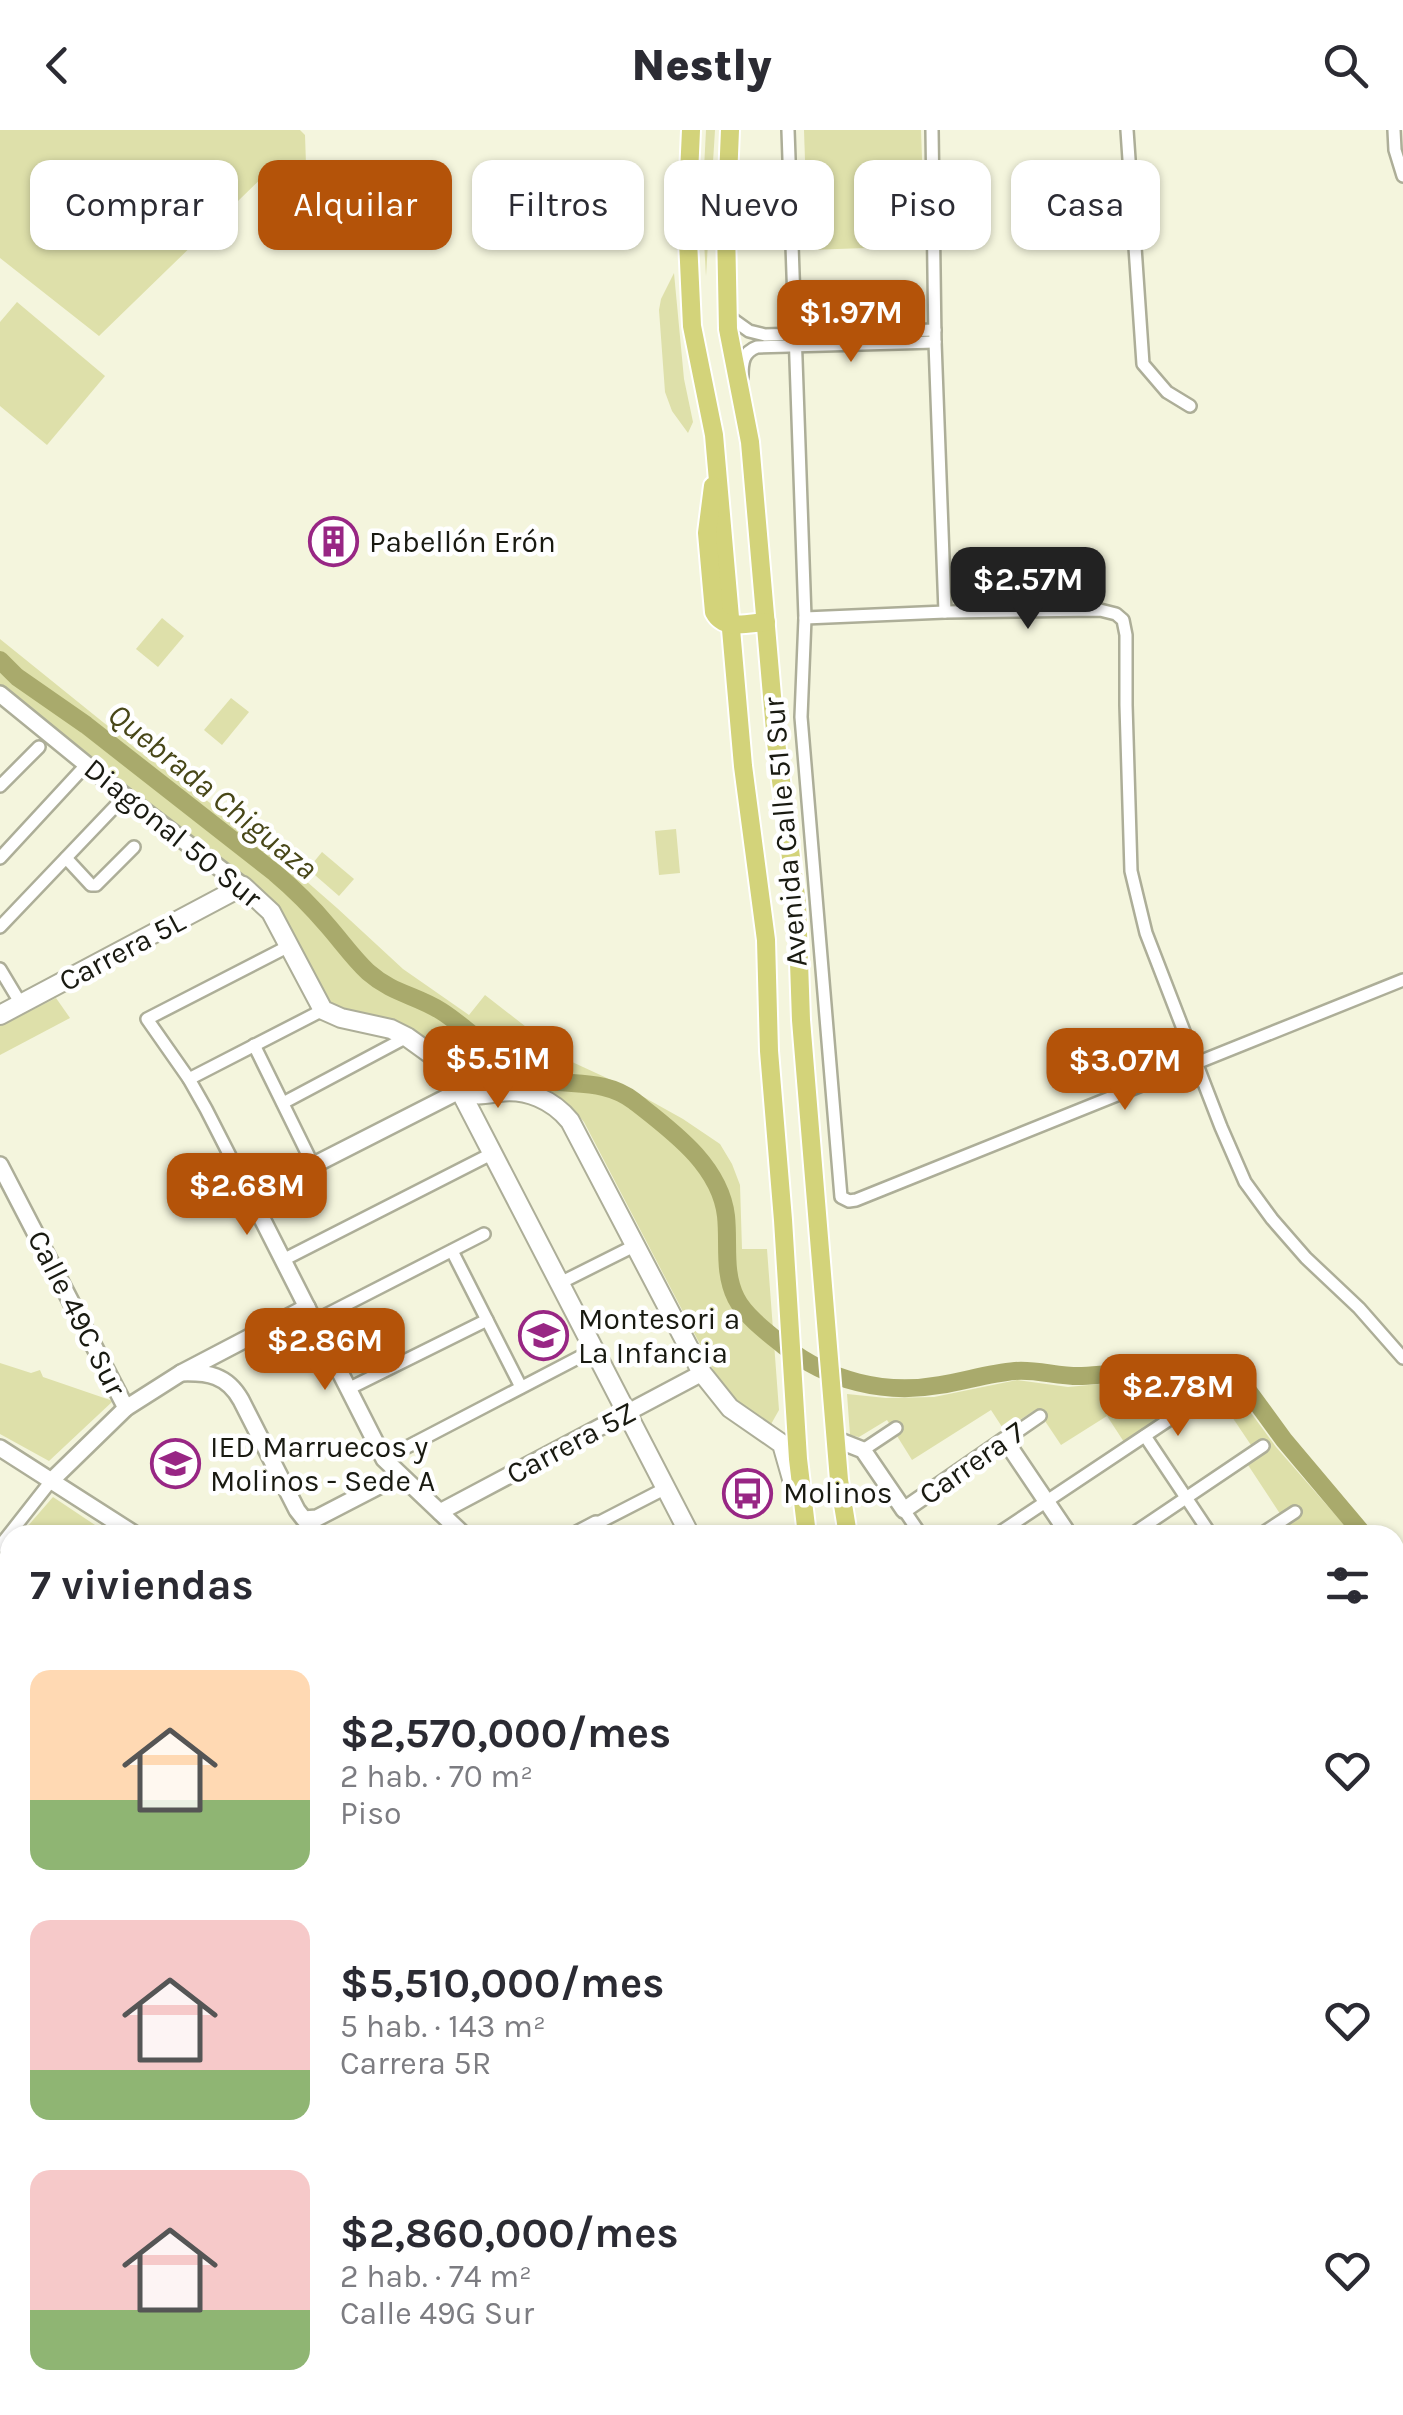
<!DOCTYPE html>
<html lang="es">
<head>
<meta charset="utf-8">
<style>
	:root { --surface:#fff; --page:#f2f2f3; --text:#2b2b33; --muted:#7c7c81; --accent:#b45309 }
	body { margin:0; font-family:Karla,sans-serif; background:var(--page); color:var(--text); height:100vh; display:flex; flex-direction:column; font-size:38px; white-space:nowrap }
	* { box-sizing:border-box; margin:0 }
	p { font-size:32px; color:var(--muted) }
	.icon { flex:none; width:55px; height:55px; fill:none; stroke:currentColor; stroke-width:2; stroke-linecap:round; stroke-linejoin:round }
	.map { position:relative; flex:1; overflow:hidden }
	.panel { position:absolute; left:0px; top:1395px; width:1405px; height:890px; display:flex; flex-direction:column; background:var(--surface); border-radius:30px 30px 0 0; box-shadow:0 2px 8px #0004 }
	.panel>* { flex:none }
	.guide { position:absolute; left:30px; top:30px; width:1345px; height:90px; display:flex; gap:20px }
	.price { position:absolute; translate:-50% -85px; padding:0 22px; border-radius:20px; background:var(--accent); color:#fff; font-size:32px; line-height:65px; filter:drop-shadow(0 2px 5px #0008) }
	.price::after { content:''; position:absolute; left:50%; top:60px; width:30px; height:22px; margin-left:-15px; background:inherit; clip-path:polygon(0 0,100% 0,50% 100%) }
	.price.on { background:#222; color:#fff }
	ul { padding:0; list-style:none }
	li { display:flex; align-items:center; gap:30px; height:250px; padding:0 30px }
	li span { display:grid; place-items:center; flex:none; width:280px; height:200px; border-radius:20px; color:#555 }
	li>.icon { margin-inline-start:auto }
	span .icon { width:120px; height:120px; fill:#fffc; stroke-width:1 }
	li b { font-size:42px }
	h2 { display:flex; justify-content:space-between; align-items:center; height:120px; padding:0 30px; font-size:42px }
	.tag { padding:0 35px; border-radius:20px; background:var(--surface); box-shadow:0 2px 8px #0004; font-size:35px; line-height:90px }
	.tag.on { background:var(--accent); color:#fff }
	header { display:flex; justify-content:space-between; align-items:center; height:130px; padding:0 30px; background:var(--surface); font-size:45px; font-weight:800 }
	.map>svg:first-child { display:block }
	.green { fill:#dee0aa }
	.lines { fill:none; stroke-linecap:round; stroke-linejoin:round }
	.river { stroke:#a9aa6c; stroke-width:18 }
	.minor-casing { stroke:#adae98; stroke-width:16 }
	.tertiary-casing { stroke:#adae98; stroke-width:20 }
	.secondary-casing { stroke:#adae98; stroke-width:22 }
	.primary-casing { stroke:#fff; stroke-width:22 }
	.minor { stroke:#fff; stroke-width:11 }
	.tertiary { stroke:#fff; stroke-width:15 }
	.secondary { stroke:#fff; stroke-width:18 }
	.primary { stroke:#d3d37a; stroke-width:18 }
	.labels { text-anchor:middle; stroke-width:9; stroke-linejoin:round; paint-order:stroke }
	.poi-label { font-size:30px; fill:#191a11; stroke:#fff; text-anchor:start }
	.street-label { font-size:30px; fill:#191a11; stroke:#fff }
	.water-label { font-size:32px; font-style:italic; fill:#484718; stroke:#fff }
</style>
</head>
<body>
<header><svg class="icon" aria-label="back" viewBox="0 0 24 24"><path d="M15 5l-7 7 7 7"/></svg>Nestly<svg class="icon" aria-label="search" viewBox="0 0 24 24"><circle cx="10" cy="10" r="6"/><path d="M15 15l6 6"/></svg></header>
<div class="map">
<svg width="1403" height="2285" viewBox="0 0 1403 2285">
	<rect width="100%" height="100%" fill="#f4f5dd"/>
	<g class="green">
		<polygon points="0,0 300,0 305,5 306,34 303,62 272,38 99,206 0,128"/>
		<polygon points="706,0 715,0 706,146 702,77"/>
		<polygon points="804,0 921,0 925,116 808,120"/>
		<polygon points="674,143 684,249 693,292 688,303 672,281 665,262 659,180 661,169"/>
		<polygon points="17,172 105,246 47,315 0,276 0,192"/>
		<polygon points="162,488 184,506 158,537 136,519"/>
		<path d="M0 509 140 622 250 702 337 778 403 839 469 885 485 865 570 931 622 955 683 989 720 1014 732 1034 740 1055 742 1119H767L779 1280 770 1296C746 1279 732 1268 715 1243L584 992 570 976 559 969 469 957 449 936 326 873 286 797 0 558Z"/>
		<polygon points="231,568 249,582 222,615 204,600"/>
		<polygon points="676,699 680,743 659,745 655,701"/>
		<polygon points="322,722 354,749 339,766 308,739"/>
		<polygon points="56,868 70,888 0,925 0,896"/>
		<polygon points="0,1233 31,1243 40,1240 43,1247 113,1271 49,1331 0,1304"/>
		<polygon points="1205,1244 1218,1247 1229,1253 1276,1317 1353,1405 1294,1405 1248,1335 1259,1327 1218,1266 1188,1286 1180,1276 1124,1312 1107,1286 1061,1315 1037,1279 1004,1300 991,1280 912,1330 887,1290 859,1307 850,1305 847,1264 886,1268 934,1267 1017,1250 1068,1257"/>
		<polygon points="53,1367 110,1405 20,1405"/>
		<polygon points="1395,1458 1403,1468 1403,1542 1395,1530"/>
		<polygon points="0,2246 10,2263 10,2275 17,2275 22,2283 0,2285"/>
		<polygon points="157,2275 202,2275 208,2285 163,2285"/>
		<polygon points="843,2275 1040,2275 1026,2285 848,2285 839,2281"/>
	</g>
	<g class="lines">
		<g class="river">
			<path d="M0 530 17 547 86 595 275 743C294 759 312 777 328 796 342 812 353 828 368 842 393 864 416 865 441 881 468 898 491 924 519 941 556 962 597 943 634 971 672 1001 720 1035 726 1086 729 1114 723 1142 736 1168 745 1186 768 1203 784 1216 829 1251 884 1265 940 1255 965 1251 990 1243 1015 1241 1037 1239 1059 1247 1082 1246 1122 1244 1163 1238 1203 1236L1230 1243 1246 1258 1284 1310 1364 1405"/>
			<polyline points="1395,1441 1403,1450"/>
		</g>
		<defs>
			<g id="minor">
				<polyline points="788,0 805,488 801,587 841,1067 849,1071 856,1070 1403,850"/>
				<polyline points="1127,0 1143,234 1167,262 1190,276"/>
				<polyline points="1394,0 1395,20 1403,46"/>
				<polyline points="728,186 749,201 765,205 935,200"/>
				<path d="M742 247C742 233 743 222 757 217L935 212"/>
				<polyline points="945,482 1100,480 1116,484 1123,490 1126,505 1126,575 1131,741 1146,803 1221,997 1245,1052 1272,1089 1306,1128 1359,1178 1403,1228"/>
				<polyline points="805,488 945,482 935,212 932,0"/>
				<polyline points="0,656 39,617"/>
				<polyline points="0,728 87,634"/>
				<polyline points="66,728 91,755 96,755 134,717"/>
				<polyline points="0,797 125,666"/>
				<polyline points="0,839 21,874"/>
				<polyline points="254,915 313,1035"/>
				<polyline points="189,949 323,880"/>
				<polyline points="283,973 407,907"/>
				<polyline points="251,1067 206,979 189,949 147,889 289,816"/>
				<polyline points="452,1121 521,1257"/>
				<polyline points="283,1130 493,1023"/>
				<polyline points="560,1153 636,1115"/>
				<polyline points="314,1191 484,1104"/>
				<polyline points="348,1259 487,1190"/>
				<polyline points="1145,1306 1211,1405"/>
				<polyline points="1005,1310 1040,1286"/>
				<polyline points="863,1320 896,1298"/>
				<polyline points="384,1329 595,1219"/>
				<polyline points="904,1380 921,1405"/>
				<polyline points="596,1394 666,1358"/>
				<polyline points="996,1405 1188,1277"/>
				<polyline points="1131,1405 1263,1316"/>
				<polyline points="1260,1405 1295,1382"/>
				<polyline points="0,1416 51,1351"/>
				<polyline points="0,1460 10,1456"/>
				<polyline points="1395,1489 1403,1484"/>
				<polyline points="1395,1579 1403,1574"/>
				<polyline points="0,1620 10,1592"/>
				<polyline points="1395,1667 1403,1661"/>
				<polyline points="1395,1676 1403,1688"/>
				<polyline points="0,1743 10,1715"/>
				<polyline points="1395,1754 1403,1749"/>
				<polyline points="0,1799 10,1801"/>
				<polyline points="0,1871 10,1873"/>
				<polyline points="1395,1877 1403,1888"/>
				<polyline points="0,1952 10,1954"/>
				<polyline points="1395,1953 1403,1946"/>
				<polyline points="0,2016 10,2018"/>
				<polyline points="1395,2099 1403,2092"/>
				<polyline points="1395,2176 1403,2172"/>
				<polyline points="124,2275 129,2285"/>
				<polyline points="435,2275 440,2285"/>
				<polyline points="1111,2275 1112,2285"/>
				<polyline points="1162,2275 1168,2285"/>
				<polyline points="1288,2275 1294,2285"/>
				<polyline points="30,2285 48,2275"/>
				<polyline points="702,2285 706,2275"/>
				<polyline points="1033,2285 1043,2275"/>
				<polyline points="1224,2285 1239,2275"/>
				<polyline points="1385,2285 1403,2276"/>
			</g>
			<g id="tertiary">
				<polyline points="0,564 125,666 243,756"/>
				<polyline points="461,960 251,1067 384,1329 464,1405"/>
				<polyline points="0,1035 126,1278"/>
				<path d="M181 1243C208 1242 227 1245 241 1270L297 1380 304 1389 317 1388 400 1345"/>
				<polyline points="835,1309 863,1320 904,1380 1005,1310 1069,1405"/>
				<polyline points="0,1318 136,1405"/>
				<polyline points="51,1351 126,1278 181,1243 307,1177"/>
				<polyline points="440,1382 702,1243"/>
				<polyline points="575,1405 596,1394 602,1405"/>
				<polyline points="1395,1844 1403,1838"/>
				<polyline points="1395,2114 1403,2129"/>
				<polyline points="0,2115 10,2108"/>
			</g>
			<g id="secondary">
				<polyline points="0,885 243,756 271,782 323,880 341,888 391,899 407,907 432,925 455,951 690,1405"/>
				<path d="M461 960C474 967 485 964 499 962 526 958 553 970 570 991L702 1243 730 1278 782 1314 796 1363"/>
			</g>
			<g id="primary">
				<polyline points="691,0 687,89 692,196 714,305 743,636 766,810 769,921 783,1090 798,1329 807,1405"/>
				<polyline points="730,0 726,97 728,199 750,312 776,612 797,774 801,890 839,1350 848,1405"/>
				<path d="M713 356 707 403 714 482C724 501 748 493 766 492"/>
				<polyline points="1329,2275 1335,2285"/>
				<polyline points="1367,2275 1372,2285"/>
			</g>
		</defs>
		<use href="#minor" class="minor-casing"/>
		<use href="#tertiary" class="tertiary-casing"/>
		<use href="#secondary" class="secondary-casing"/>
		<use href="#primary" class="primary-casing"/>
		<use href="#minor" class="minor"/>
		<use href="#tertiary" class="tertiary"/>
		<use href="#secondary" class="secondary"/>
		<use href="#primary" class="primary"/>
	</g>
	<defs>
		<symbol id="building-ring" viewBox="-11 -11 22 22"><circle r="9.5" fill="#fff" stroke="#982684" stroke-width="1.5"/><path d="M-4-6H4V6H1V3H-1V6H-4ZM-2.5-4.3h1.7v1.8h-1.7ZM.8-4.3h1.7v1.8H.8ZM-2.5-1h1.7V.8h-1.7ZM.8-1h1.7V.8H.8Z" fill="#982684"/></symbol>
		<symbol id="school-ring" viewBox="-11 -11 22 22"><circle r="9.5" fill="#fff" stroke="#982684" stroke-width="1.5"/><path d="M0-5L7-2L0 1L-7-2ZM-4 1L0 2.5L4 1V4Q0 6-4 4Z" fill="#982684"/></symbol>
		<symbol id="bus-ring" viewBox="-11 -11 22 22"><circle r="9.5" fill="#fff" stroke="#982684" stroke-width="1.5"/><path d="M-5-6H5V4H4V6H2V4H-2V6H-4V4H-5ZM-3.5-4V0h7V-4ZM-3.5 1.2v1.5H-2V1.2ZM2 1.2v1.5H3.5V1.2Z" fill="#982684"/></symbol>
	</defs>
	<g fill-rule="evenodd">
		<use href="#building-ring" x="306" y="384" width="55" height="55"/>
		<use href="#school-ring" x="516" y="1178" width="55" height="55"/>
		<use href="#school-ring" x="148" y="1306" width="55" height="55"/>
		<use href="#bus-ring" x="720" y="1336" width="55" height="55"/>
	</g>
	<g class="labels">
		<g class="poi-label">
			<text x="369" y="422">Pabellón Erón</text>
			<text x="578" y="1199">Montesori a<tspan x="578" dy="34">La Infancia</tspan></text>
			<text x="210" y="1327">IED Marruecos y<tspan x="210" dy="34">Molinos - Sede A</tspan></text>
			<text x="783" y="1373">Molinos</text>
		</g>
		<g class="street-label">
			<text transform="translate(785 702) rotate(-95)" y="10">Avenida Calle 51 Sur</text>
			<text transform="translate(173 703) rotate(39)" y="10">Diagonal 50 Sur</text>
			<text transform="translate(122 821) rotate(-28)" y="10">Carrera 5L</text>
			<text transform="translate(77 1183) rotate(63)" y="10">Calle 49C Sur</text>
			<text transform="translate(571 1313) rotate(-28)" y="10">Carrera 5Z</text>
			<text transform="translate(972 1333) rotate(-35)" y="10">Carrera 7</text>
		</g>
		<g class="water-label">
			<text transform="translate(213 661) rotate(39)" y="11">Quebrada Chiguaza</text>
		</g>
	</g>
</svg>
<b class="price" style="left:851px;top:235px">$1.97M</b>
<b class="price on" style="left:1028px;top:502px">$2.57M</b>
<b class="price" style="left:498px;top:981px">$5.51M</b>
<b class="price" style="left:1125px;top:983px">$3.07M</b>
<b class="price" style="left:247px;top:1108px">$2.68M</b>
<b class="price" style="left:325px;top:1263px">$2.86M</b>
<b class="price" style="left:1178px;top:1309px">$2.78M</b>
<div class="guide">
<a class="tag">Comprar</a>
<a class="tag on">Alquilar</a>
<a class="tag">Filtros</a>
<a class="tag">Nuevo</a>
<a class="tag">Piso</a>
<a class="tag">Casa</a>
</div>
<section class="panel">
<h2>7 viviendas<svg class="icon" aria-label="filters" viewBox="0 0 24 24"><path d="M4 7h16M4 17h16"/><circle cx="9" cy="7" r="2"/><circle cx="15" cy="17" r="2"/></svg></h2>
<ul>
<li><span style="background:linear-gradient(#ffd9b3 65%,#8fb573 0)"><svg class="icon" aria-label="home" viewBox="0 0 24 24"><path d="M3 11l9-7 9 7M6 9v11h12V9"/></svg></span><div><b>$2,570,000/mes</b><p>2 hab. · 70 m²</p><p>Piso</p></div><svg class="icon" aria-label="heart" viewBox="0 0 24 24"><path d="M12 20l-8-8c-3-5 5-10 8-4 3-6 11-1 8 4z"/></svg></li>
<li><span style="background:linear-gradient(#f6c9c9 75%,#8fb573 0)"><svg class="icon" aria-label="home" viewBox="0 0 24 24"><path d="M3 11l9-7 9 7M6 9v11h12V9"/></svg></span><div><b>$5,510,000/mes</b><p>5 hab. · 143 m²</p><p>Carrera 5R</p></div><svg class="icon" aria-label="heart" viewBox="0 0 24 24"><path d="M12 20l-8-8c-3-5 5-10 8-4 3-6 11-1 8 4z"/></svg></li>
<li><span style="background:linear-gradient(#f6c9c9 70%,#8fb573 0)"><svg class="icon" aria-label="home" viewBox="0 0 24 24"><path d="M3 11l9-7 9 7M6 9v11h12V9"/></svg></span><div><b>$2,860,000/mes</b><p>2 hab. · 74 m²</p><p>Calle 49G Sur</p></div><svg class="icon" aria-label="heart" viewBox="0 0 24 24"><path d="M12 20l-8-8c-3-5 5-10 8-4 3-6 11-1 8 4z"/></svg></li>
</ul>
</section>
</div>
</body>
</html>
